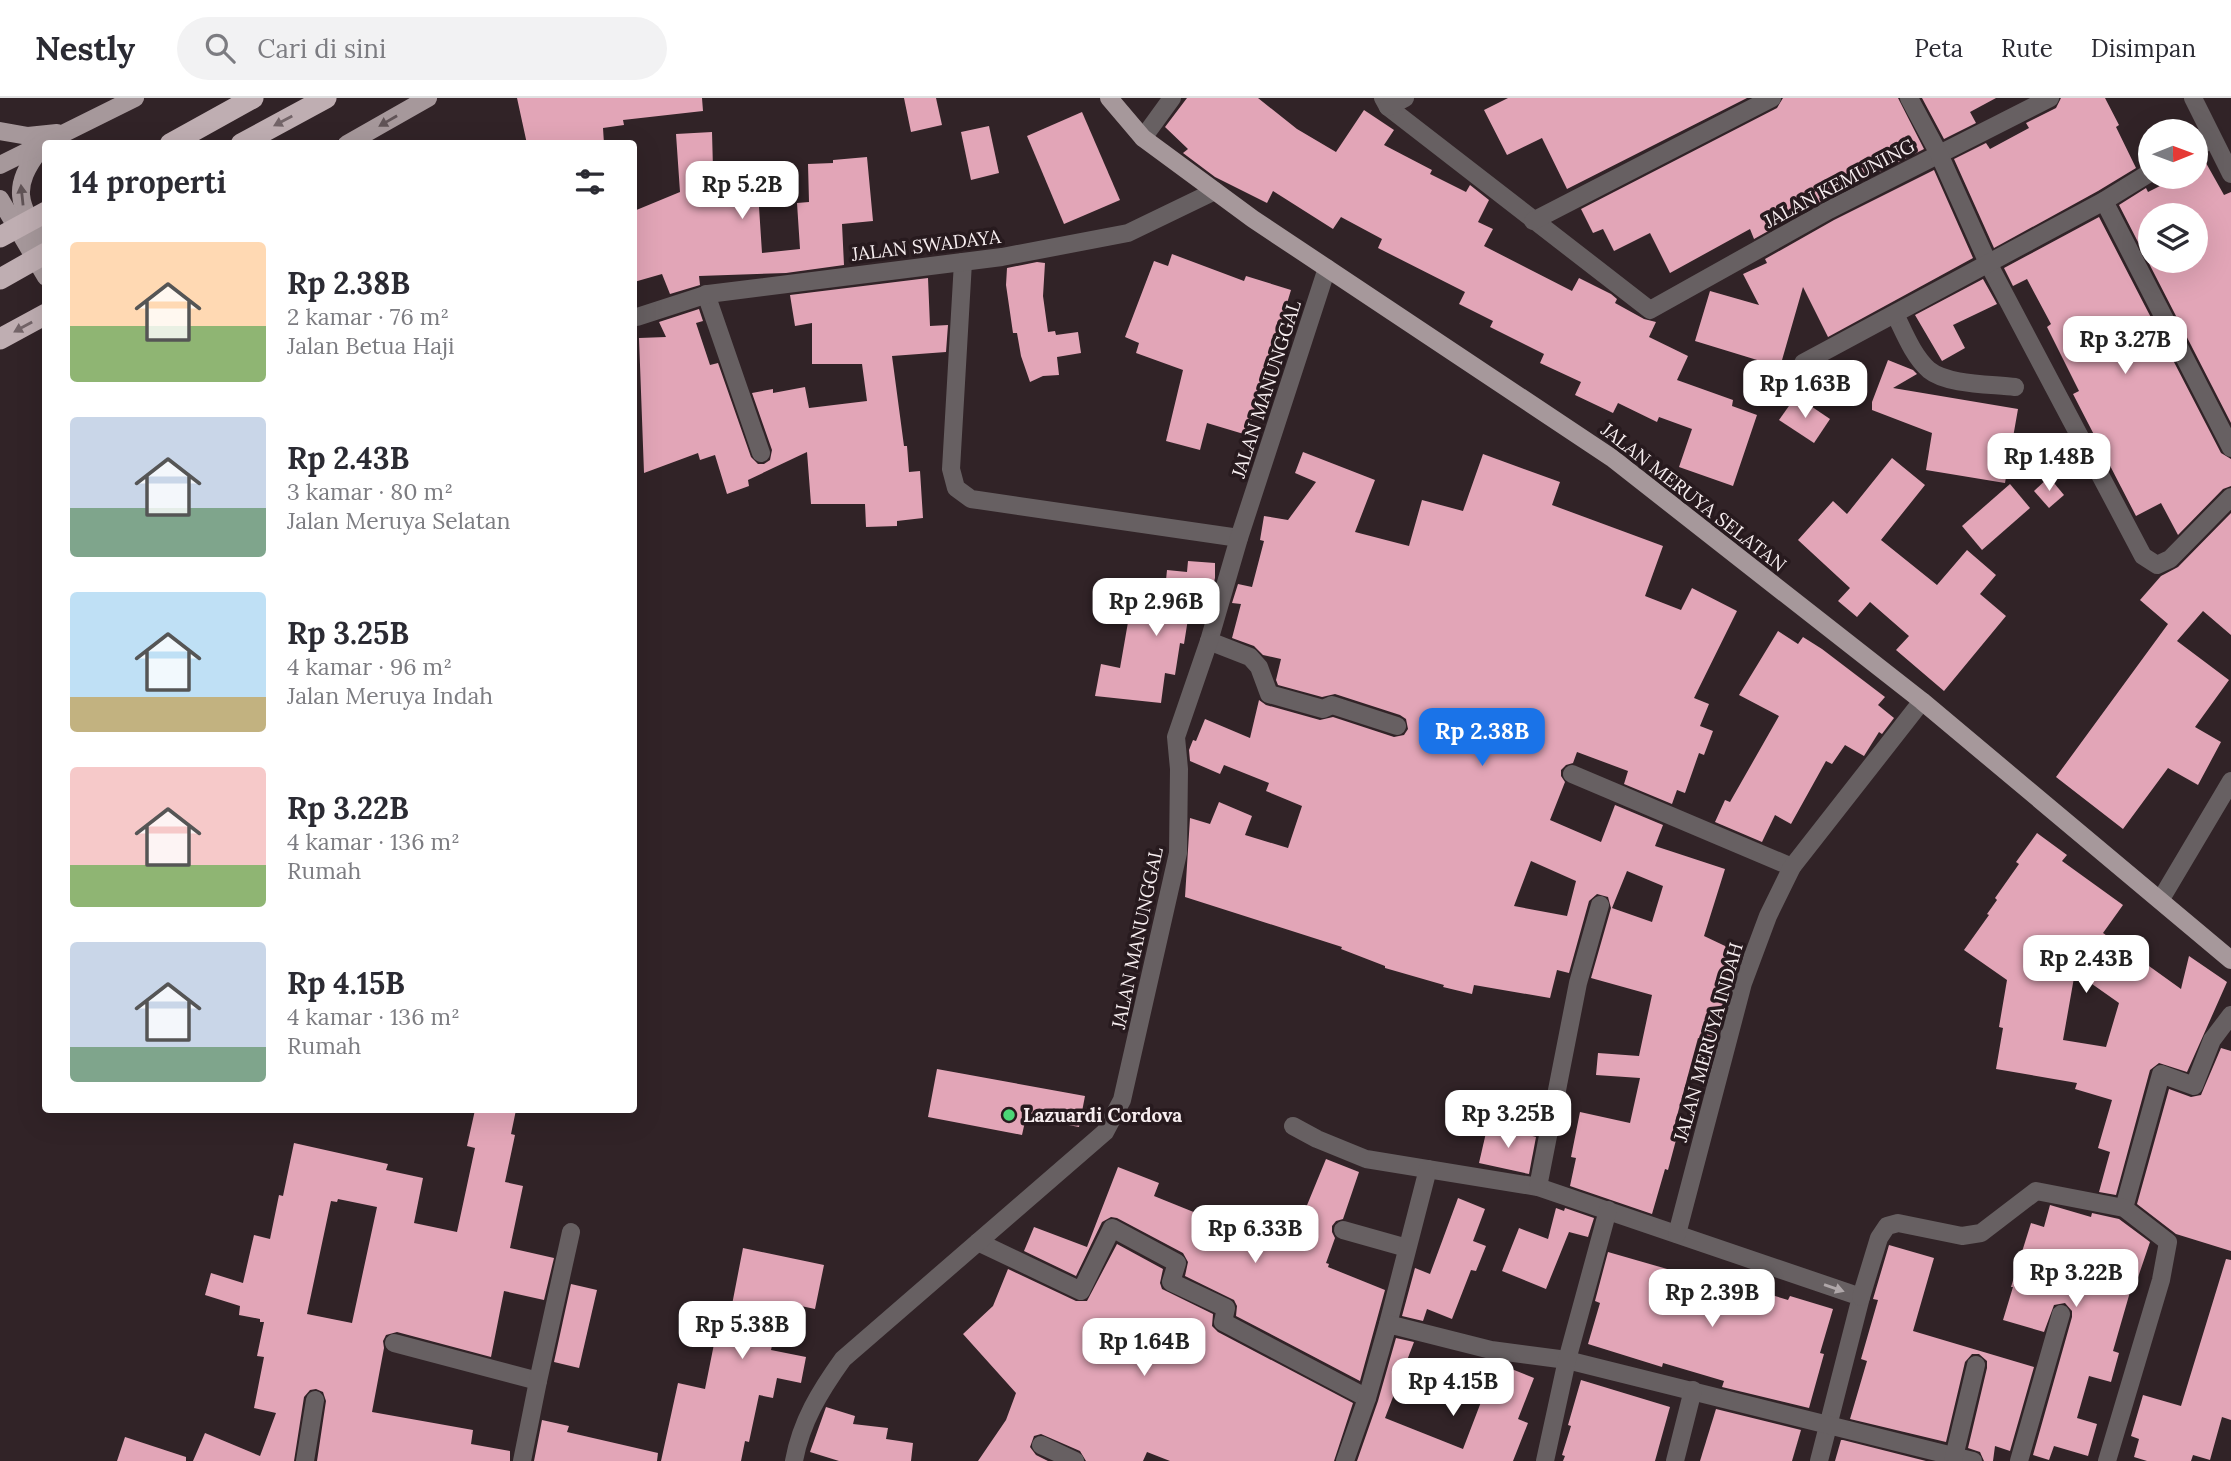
<!DOCTYPE html>
<html lang="id">
<head>
<meta charset="utf-8">
<style>
	:root { --surface:#fff; --page:#f2f2f3; --text:#2b2b33; --muted:#7c7c81; --line:#e1e1e2; --accent:#1a73e8 }
	body { margin:0; font-family:Lora,serif; background:var(--page); color:var(--text); height:100vh; display:flex; flex-direction:column; font-size:26px; white-space:nowrap }
	* { box-sizing:border-box; margin:0 }
	p { font-size:23px; color:var(--muted) }
	.icon { flex:none; width:38px; height:38px; fill:none; stroke:currentColor; stroke-width:2; stroke-linecap:round; stroke-linejoin:round }
	.map { position:relative; flex:1; overflow:hidden }
	.panel { position:absolute; left:42px; top:42px; width:595px; height:973px; display:flex; flex-direction:column; background:var(--surface); border-radius:7px; box-shadow:0 7px 28px #0002 }
	.panel>* { flex:none }
	.needle { width:46px; rotate:89deg }
	.fabs { position:absolute; left:2138px; top:21px; display:grid; gap:14px }
	.fabs a { display:grid; place-items:center; width:70px; height:70px; border-radius:50%; background:var(--surface); box-shadow:0 7px 28px #0002; font-size:35px }
	.price { position:absolute; translate:-50% -60px; padding:0 16px; border-radius:14px; background:#fff; color:#222; font-size:23px; line-height:46px; filter:drop-shadow(0 2px 4px #0008) }
	.price::after { content:''; position:absolute; left:50%; top:42px; width:21px; height:16px; margin-left:-10px; background:inherit; clip-path:polygon(0 0,100% 0,50% 100%) }
	.price.selected { background:var(--accent); color:#fff }
	ul { padding:0; list-style:none }
	li { display:flex; align-items:center; gap:21px; height:175px; padding:0 28px }
	li span { display:grid; place-items:center; flex:none; width:196px; height:140px; border-radius:7px; color:#555 }
	li>.icon { margin-inline-start:auto }
	span .icon { width:84px; height:84px; fill:#fffc; stroke-width:1 }
	li b { font-size:30px }
	h2 { display:flex; justify-content:space-between; align-items:center; height:84px; padding:0 28px; font-size:30px }
	header { display:flex; align-items:center; gap:42px; box-sizing:border-box; height:98px; padding:0 35px; background:var(--surface); border-bottom:2px solid var(--line) }
	header strong { font-size:33px }
	nav { display:flex; gap:38px; margin-inline-start:auto; font-size:24px }
	.search { width:490px; height:63px; background:var(--page); display:flex; align-items:center; gap:18px; box-sizing:border-box; padding:0 24px; border-radius:38px; color:var(--muted); font-size:26px }
	.map>svg:first-child { display:block }
	.building { fill:#e2a5b7; fill-rule:evenodd }
	.lines { fill:none; stroke-linecap:round; stroke-linejoin:round }
	.minor { stroke:#676062; stroke-width:18 }
	.major { stroke:#a6989b; stroke-width:18 }
	.highway { stroke:#bfaeb2; stroke-width:21 }
	.oneway { fill:#736468 }
	.oneway2 { fill:#605356 }
	.oneway3 { fill:#afa7a9 }
	.poi-dot { fill:#4cd677; stroke:#271a1e; stroke-width:2.5 }
	.labels { text-anchor:middle; stroke-width:7; stroke-linejoin:round; paint-order:stroke }
	.street-label { font-size:19px; fill:#f7eef0; stroke:#271a1e }
	.poi-label { font-size:19px; font-weight:bold; fill:#f7eef0; stroke:#271a1e; text-anchor:start }
</style>
</head>
<body>
<header>
<strong>Nestly</strong>
<div class="search"><svg class="icon" aria-label="search" viewBox="0 0 24 24"><circle cx="10" cy="10" r="6"/><path d="M15 15l6 6"/></svg>Cari di sini</div>
<nav><a>Peta</a><a>Rute</a><a>Disimpan</a></nav>
</header>
<div class="map">
<svg width="2231" height="1363" viewBox="0 0 2231 1363">
	<rect width="100%" height="100%" fill="#312327"/>
	<g class="building">
		<polygon points="517,0 702,0 703,13 623,22 624,27 603,30 604,46 527,46"/>
		<polygon points="904,0 936,0 942,27 911,34"/>
		<polygon points="1187,0 1258,0 1297,31 1336,54 1364,12 1394,32 1384,47 1432,72 1430,76 1466,94 1470,87 1489,102 1478,124 1493,131 1484,148 1572,193 1579,180 1611,196 1617,201 1615,205 1644,221 1656,224 1649,239 1688,258 1677,282 1733,302 1732,308 1757,317 1733,388 1679,369 1692,331 1659,319 1657,324 1618,305 1613,315 1575,297 1581,284 1540,265 1544,256 1490,229 1493,223 1459,206 1465,194 1378,150 1382,141 1341,119 1333,131 1273,93 1267,105 1215,79 1183,55 1188,51 1165,29"/>
		<polygon points="1508,0 1747,0 1567,91 1542,40 1507,57 1484,12"/>
		<polygon points="1783,0 1898,0 1924,51 1824,102 1754,141 1750,131 1670,175 1650,135 1614,153 1603,131 1593,135 1581,111 1777,10"/>
		<polygon points="1922,0 1996,0 1970,14 1976,25 1944,41"/>
		<polygon points="2061,0 2105,0 2119,27 2116,29 2136,70 2098,93 1994,150 1954,61 1986,45 1990,51 2029,30 2026,25 2056,10"/>
		<polygon points="1082,14 1120,102 1064,126 1027,38"/>
		<polygon points="989,28 999,75 971,82 961,34"/>
		<polygon points="712,34 713,71 748,71 749,108 759,109 762,155 800,151 797,105 809,104 808,66 833,65 833,62 867,59 873,123 842,126 844,167 786,175 699,178 700,187 670,196 662,176 634,184 634,113 680,94 676,36"/>
		<path d="M2206 65 2224 97 2231 94V325L2119 107 2146 90 2148 94 2178 79H2196V70ZM2151 117H2196V163H2151Z"/>
		<polygon points="1934,72 1973,160 1828,239 1803,189 1780,269 1695,243 1710,193 1759,207 1743,176 1767,165 1765,161 1834,122"/>
		<polygon points="2099,119 2221,355 2231,361 2231,388 2223,391 2178,437 2161,405 2136,418 2073,296 2079,293 2047,229 2051,226 2027,181 2013,188 2004,170"/>
		<polygon points="1172,156 1244,183 1246,178 1291,192 1247,337 1207,325 1200,352 1166,343 1183,272 1136,255 1139,245 1125,239 1154,163 1168,168"/>
		<polygon points="1037,164 1045,165 1043,198 1048,234 1055,233 1056,237 1078,234 1081,255 1057,259 1059,277 1043,278 1030,284 1021,258 1017,235 1013,235 1006,187 1007,170"/>
		<polygon points="928,180 930,228 948,227 946,254 892,258 904,348 907,348 909,374 920,373 923,420 897,423 897,428 866,429 865,406 811,406 807,354 748,382 749,388 727,396 715,357 700,362 698,355 644,375 639,240 666,239 659,224 699,211 703,223 696,225 710,267 718,265 751,359 758,366 764,366 770,362 772,352 752,295 773,291 773,295 805,289 809,310 867,303 862,266 812,266 812,225 795,228 790,197"/>
		<polygon points="1983,181 1997,206 1953,227 1965,250 1942,263 1915,217"/>
		<polygon points="1839,262 1851,284 1829,295 1797,283"/>
		<polygon points="1888,262 1913,272 1917,276 1893,290 2018,311 2005,385 1926,372 1932,335 1872,312 1872,304"/>
		<polygon points="1796,298 1830,321 1814,345 1779,322"/>
		<path d="M1303 354 1375 382 1355 434 1409 448 1422 402 1463 413 1483 356 1560 384 1552 407 1663 448 1645 498 1681 512 1692 490 1737 513 1694 600 1709 606 1700 628 1713 633 1704 657 1699 655 1685 695 1677 692 1672 706 1624 686 1628 673 1577 654 1573 665 1566 667 1561 672V678L1565 684 1550 722 1601 744 1615 707 1663 727 1655 748 1725 771 1704 838 1742 856 1724 900 1714 944 1698 940 1671 1040 1676 1042 1668 1072 1665 1071 1652 1116 1570 1088 1576 1060 1571 1059 1580 1014 1630 1025 1640 980 1596 977 1598 955 1639 958 1652 897 1591 880 1611 810 1608 799 1597 796 1589 803 1569 875 1557 872 1550 900 1474 887 1472 896 1443 889 1444 887 1385 870V868L1341 851 1342 849 1185 799 1190 720 1210 726 1219 704 1252 718 1245 737 1288 750 1302 708 1266 693 1269 685 1224 667 1220 676 1190 663 1189 652 1193 642 1196 643 1205 621 1250 640 1259 602 1266 607 1320 622 1333 619 1394 639 1404 637 1408 631 1406 621 1400 617 1335 596 1322 599 1278 587 1276 582 1281 561 1263 557 1254 548 1232 540 1241 506 1232 505 1238 486 1252 489 1264 443 1260 442 1264 418 1288 422 1316 384 1295 375ZM1531 763 1576 783 1567 818 1514 808ZM1627 773 1663 788 1652 824 1612 810Z"/>
		<polygon points="1892,360 1925,387 1881,442 1937,487 1967,452 1996,477 1980,496 2006,518 1944,593 1896,552 1909,538 1870,504 1857,519 1838,503 1850,490 1798,442 1833,403 1847,416"/>
		<polygon points="2049,379 2064,397 2049,410 2034,393"/>
		<polygon points="2010,386 2030,410 1982,452 1962,428"/>
		<polygon points="2231,415 2231,537 2203,513 2177,543 2229,582 2195,629 2221,644 2198,687 2168,670 2123,731 2056,679 2168,526 2140,502 2161,478 2178,469"/>
		<polygon points="1188,463 1215,465 1215,480 1209,503 1191,502 1184,546 1180,545 1175,577 1165,575 1161,605 1095,598 1101,566 1120,570 1131,507 1163,512 1167,472 1187,474"/>
		<polygon points="1778,533 1798,546 1803,539 1822,551 1885,599 1878,607 1894,620 1882,636 1879,634 1864,658 1845,647 1832,666 1826,663 1791,726 1775,717 1762,744 1715,724 1725,702 1730,704 1779,618 1739,597"/>
		<path d="M2037 735 2067 757 2062 763 2123 807 2103 835 2181 891 2189 858 2227 884 2187 974 2159 965 2150 972 2116 1097 2099 1094 2110 1054 2098 1050 2112 1002 2075 991 2077 985 1996 971 2003 930 1999 929 2007 882 1964 852 1989 817 1987 816 1997 802 1995 800 2019 766 2016 764ZM2075 874 2119 905 2106 949 2063 942Z"/>
		<polygon points="2221,950 2231,953 2231,1153 2176,1136 2137,1106 2169,991 2191,999 2201,997"/>
		<polygon points="937,971 1085,998 1079,1029 1026,1019 1022,1037 928,1019"/>
		<path d="M475 1012H516L511 1036 515 1037 505 1084 523 1088 510 1150 554 1160 544 1202 504 1193 491 1259 397 1234 386 1237 383 1243 384 1250 372 1314 473 1332 471 1346 510 1353V1363H317L326 1303 323 1294 316 1291 310 1292 304 1299 294 1363H193L205 1335 260 1358 276 1315 254 1310 264 1259 257 1258 264 1224H260V1221L239 1217 240 1208 205 1197 211 1175 243 1185 254 1137 270 1141 279 1097 283 1098 294 1045 388 1066 386 1072 423 1080 414 1125 457 1134 475 1050 467 1048ZM338 1101 377 1109 352 1225 307 1216 331 1103 337 1104Z"/>
		<polygon points="1488,1026 1536,1039 1529,1076 1479,1065"/>
		<polygon points="1326,1061 1359,1074 1343,1121 1336,1123 1332,1128 1332,1134 1335,1140 1326,1165 1329,1166 1328,1169 1385,1192 1360,1283 1236,1218 1237,1208 1234,1202 1185,1178 1188,1164 1183,1155 1117,1120 1111,1119 1102,1124 1076,1178 1024,1153 1034,1129 1087,1149 1118,1069 1159,1085 1154,1098 1201,1117 1202,1113 1224,1122 1225,1118 1261,1132 1265,1122 1296,1134"/>
		<polygon points="1458,1100 1485,1111 1473,1143 1486,1148 1476,1173 1471,1172 1452,1221 1427,1211 1423,1223 1402,1218 1415,1170 1430,1176"/>
		<polygon points="2050,1107 2091,1119 2092,1115 2119,1121 2150,1144 2133,1194 2130,1194 2113,1253 2119,1255 2111,1284 2089,1278 2077,1320 2097,1326 2088,1358 2054,1348 2049,1362 2033,1357 2072,1219 2072,1213 2065,1205 2054,1207 2044,1234 2003,1222 2013,1189 2011,1189 2031,1125 2044,1129"/>
		<polygon points="1556,1110 1564,1113 1565,1110 1594,1120 1588,1139 1569,1134 1546,1191 1502,1173 1519,1130 1548,1141"/>
		<polygon points="1117,1146 1163,1171 1160,1185 1162,1191 1213,1216 1212,1228 1218,1234 1353,1305 1334,1363 1170,1363 1147,1354 1143,1363 1086,1363 1080,1353 1041,1336 1034,1338 1030,1349 1036,1357 1048,1363 978,1363 1006,1322 1016,1295 963,1236 993,1208 1008,1171 1076,1203 1087,1203"/>
		<polygon points="1889,1147 1934,1160 1913,1233 2034,1269 2010,1353 1995,1348 1993,1363 1984,1363 1980,1354 1968,1350 1987,1270 1987,1263 1979,1256 1972,1256 1965,1264 1946,1344 1850,1321 1867,1263 1861,1261 1878,1202 1873,1201"/>
		<polygon points="743,1150 824,1167 815,1211 782,1204 771,1252 806,1259 801,1285 777,1280 773,1300 759,1297 749,1344 745,1343 741,1363 661,1363 678,1285 705,1291 715,1241 725,1243"/>
		<polygon points="1608,1154 1688,1177 1688,1175 1726,1186 1726,1183 1788,1202 1790,1198 1833,1211 1820,1255 1824,1256 1809,1310 1722,1289 1724,1283 1663,1265 1662,1269 1588,1246 1600,1205 1595,1203"/>
		<polygon points="2226,1161 2231,1162 2231,1322 2222,1319 2210,1362 2193,1357 2191,1363 2147,1363 2134,1359 2139,1341 2131,1338 2143,1297 2181,1308"/>
		<polygon points="571,1186 597,1192 579,1270 554,1264"/>
		<polygon points="1396,1240 1414,1244 1385,1320 1463,1351 1481,1304 1462,1297 1476,1260 1494,1264 1534,1280 1518,1321 1528,1325 1513,1363 1357,1363 1378,1303"/>
		<polygon points="1581,1282 1670,1309 1655,1363 1563,1363 1565,1358 1562,1357 1571,1328 1568,1327"/>
		<polygon points="826,1309 855,1318 853,1326 888,1330 886,1341 913,1345 911,1363 839,1363 810,1354"/>
		<polygon points="1716,1311 1801,1332 1792,1363 1700,1363"/>
		<polygon points="542,1322 569,1328 567,1334 658,1355 657,1363 534,1363"/>
		<polygon points="125,1339 186,1359 186,1363 117,1363"/>
		<polygon points="1841,1342 1843,1342 1926,1363 1835,1363"/>
	</g>
	<g class="lines">
		<g class="minor">
			<polyline points="1383,0 1388,9 1650,212 1829,112 2050,0"/>
			<polyline points="1909,0 1939,56 1988,165 2143,458 2157,467 2170,461 2231,399"/>
			<polyline points="2193,0 2231,76"/>
			<polyline points="1388,9 1405,0"/>
			<polyline points="1143,40 1172,0"/>
			<polyline points="2196,50 2212,41"/>
			<polyline points="2104,103 2231,350"/>
			<polyline points="1533,123 1772,0"/>
			<polyline points="963,164 951,371 956,390 971,401 1239,440"/>
			<polyline points="706,196 761,355"/>
			<path d="M1895 216C1904 234 1913 258 1929 272 1947 287 1992 286 2015 289"/>
			<polyline points="637,219 708,196 1002,159 1128,135 1215,93"/>
			<polyline points="1803,265 2104,103 2151,74"/>
			<polyline points="1209,543 1250,559 1259,569 1269,596 1323,611 1332,607 1397,628"/>
			<polyline points="1572,676 1792,769"/>
			<polyline points="2161,801 2231,683"/>
			<polyline points="1293,1028 1317,1041 1366,1061 1538,1089 1861,1199 1819,1363"/>
			<polyline points="1538,1089 1578,885 1600,807"/>
			<polyline points="2124,1110 2161,976 2194,988 2212,942 2231,917"/>
			<polyline points="1343,1132 1407,1150"/>
			<polyline points="1677,1136 1743,885 1768,818 1792,769 1922,603"/>
			<polyline points="978,1144 1081,1193 1112,1130 1177,1165 1171,1184 1226,1210 1223,1224 1367,1300"/>
			<polyline points="1861,1199 1879,1140 1887,1128 1898,1125 1962,1138 1981,1135 2036,1093 2124,1110 2168,1144 2161,1182 2107,1363"/>
			<polyline points="1388,1226 1428,1071"/>
			<polyline points="394,1245 538,1283"/>
			<polyline points="1041,1347 1075,1363"/>
			<polyline points="305,1363 315,1302"/>
			<polyline points="522,1363 538,1283 571,1134"/>
			<path d="M794 1363C801 1324 820 1293 843 1261L1105 1034 1122 1002 1178 755 1179 671 1176 639 1209 543 1239 440 1327 170"/>
			<polyline points="1345,1363 1367,1300 1388,1226 1491,1252 1567,1262 1973,1363"/>
			<polyline points="1545,1363 1567,1262 1608,1112"/>
			<polyline points="1675,1363 1693,1292"/>
			<polyline points="1953,1363 1976,1267"/>
			<polyline points="2019,1363 2061,1216"/>
		</g>
		<g class="major">
			<polyline points="1109,0 1143,40 1253,121 1612,360 1922,603 2231,862"/>
			<polyline points="0,33 28,38 57,35"/>
			<polyline points="347,46 428,0"/>
			<path d="M41 50C8 93 20 107 46 150"/>
			<polyline points="0,67 135,0"/>
			<polyline points="0,101 46,179"/>
		</g>
		<g class="highway">
			<polyline points="170,46 253,0"/>
			<polyline points="241,46 326,0"/>
			<polyline points="0,139 46,114"/>
			<polyline points="0,181 46,155"/>
			<polyline points="0,241 46,216"/>
		</g>
	</g>
	<defs><path id="oneway-solid" d="M-6-.8H1V-3.2L6.5 0L1 3.2V.8H-6Z" transform="scale(1.75)"/></defs>
	<g class="oneway">
		<use href="#oneway-solid" transform="translate(283 23) rotate(152)"/>
		<use href="#oneway-solid" transform="translate(23 229) rotate(151)"/>
	</g>
	<g class="oneway2">
		<use href="#oneway-solid" transform="translate(388 23) rotate(150)"/>
		<use href="#oneway-solid" transform="translate(22 97) rotate(-96)"/>
	</g>
	<use class="oneway3" href="#oneway-solid" transform="translate(1834 1190) rotate(19)"/>
	<circle class="poi-dot" cx="1009" cy="1017" r="7"/>
	<g class="labels">
		<g class="street-label">
			<text transform="translate(1839 85) rotate(-28)" y="7">JALAN KEMUNING</text>
			<text transform="translate(926 147) rotate(-7)" y="7">JALAN SWADAYA</text>
			<text transform="translate(1266 291) rotate(-72)" y="7">JALAN MANUNGGAL</text>
			<text transform="translate(1694 399) rotate(38)" y="7">JALAN MERUYA SELATAN</text>
			<text transform="translate(1137 840) rotate(-78)" y="7">JALAN MANUNGGAL</text>
			<text transform="translate(1708 944) rotate(-74)" y="7">JALAN MERUYA INDAH</text>
		</g>
		<g class="poi-label">
			<text x="1023" y="1024">Lazuardi Cordova</text>
		</g>
	</g>
</svg>
<div class="fabs">
<a><svg class="needle" viewBox="-14 -14 28 28"><path d="M0-13l5 13h-10z" fill="#e53935"/><path d="M0 13l5-13h-10z" fill="#7c7c81"/></svg></a>
<a><svg class="icon" aria-label="layers" viewBox="0 0 24 24"><path d="M12 4l9 5-9 5-9-5zM3 14l9 5 9-5"/></svg></a>
</div>
<b class="price" style="left:742px;top:123px">Rp 5.2B</b>
<b class="price" style="left:2125px;top:278px">Rp 3.27B</b>
<b class="price" style="left:1805px;top:322px">Rp 1.63B</b>
<b class="price" style="left:2049px;top:395px">Rp 1.48B</b>
<b class="price" style="left:1156px;top:540px">Rp 2.96B</b>
<b class="price selected" style="left:1482px;top:670px">Rp 2.38B</b>
<b class="price" style="left:2086px;top:897px">Rp 2.43B</b>
<b class="price" style="left:1508px;top:1052px">Rp 3.25B</b>
<b class="price" style="left:1255px;top:1167px">Rp 6.33B</b>
<b class="price" style="left:2076px;top:1211px">Rp 3.22B</b>
<b class="price" style="left:1712px;top:1231px">Rp 2.39B</b>
<b class="price" style="left:742px;top:1263px">Rp 5.38B</b>
<b class="price" style="left:1144px;top:1280px">Rp 1.64B</b>
<b class="price" style="left:1453px;top:1320px">Rp 4.15B</b>
<section class="panel">
<h2>14 properti<svg class="icon" aria-label="filters" viewBox="0 0 24 24"><path d="M4 7h16M4 17h16"/><circle cx="9" cy="7" r="2"/><circle cx="15" cy="17" r="2"/></svg></h2>
<ul>
<li><span style="background:linear-gradient(#ffd9b3 60%,#8fb573 0)"><svg class="icon" aria-label="home" viewBox="0 0 24 24"><path d="M3 11l9-7 9 7M6 9v11h12V9"/></svg></span><div><b>Rp 2.38B</b><p>2 kamar · 76 m²</p><p>Jalan Betua Haji</p></div></li>
<li><span style="background:linear-gradient(#c9d6e8 65%,#7fa58c 0)"><svg class="icon" aria-label="home" viewBox="0 0 24 24"><path d="M3 11l9-7 9 7M6 9v11h12V9"/></svg></span><div><b>Rp 2.43B</b><p>3 kamar · 80 m²</p><p>Jalan Meruya Selatan</p></div></li>
<li><span style="background:linear-gradient(#bfe0f5 75%,#c2b280 0)"><svg class="icon" aria-label="home" viewBox="0 0 24 24"><path d="M3 11l9-7 9 7M6 9v11h12V9"/></svg></span><div><b>Rp 3.25B</b><p>4 kamar · 96 m²</p><p>Jalan Meruya Indah</p></div></li>
<li><span style="background:linear-gradient(#f6c9c9 70%,#8fb573 0)"><svg class="icon" aria-label="home" viewBox="0 0 24 24"><path d="M3 11l9-7 9 7M6 9v11h12V9"/></svg></span><div><b>Rp 3.22B</b><p>4 kamar · 136 m²</p><p>Rumah</p></div></li>
<li><span style="background:linear-gradient(#c9d6e8 75%,#7fa58c 0)"><svg class="icon" aria-label="home" viewBox="0 0 24 24"><path d="M3 11l9-7 9 7M6 9v11h12V9"/></svg></span><div><b>Rp 4.15B</b><p>4 kamar · 136 m²</p><p>Rumah</p></div></li>
</ul>
</section>
</div>
</body>
</html>
